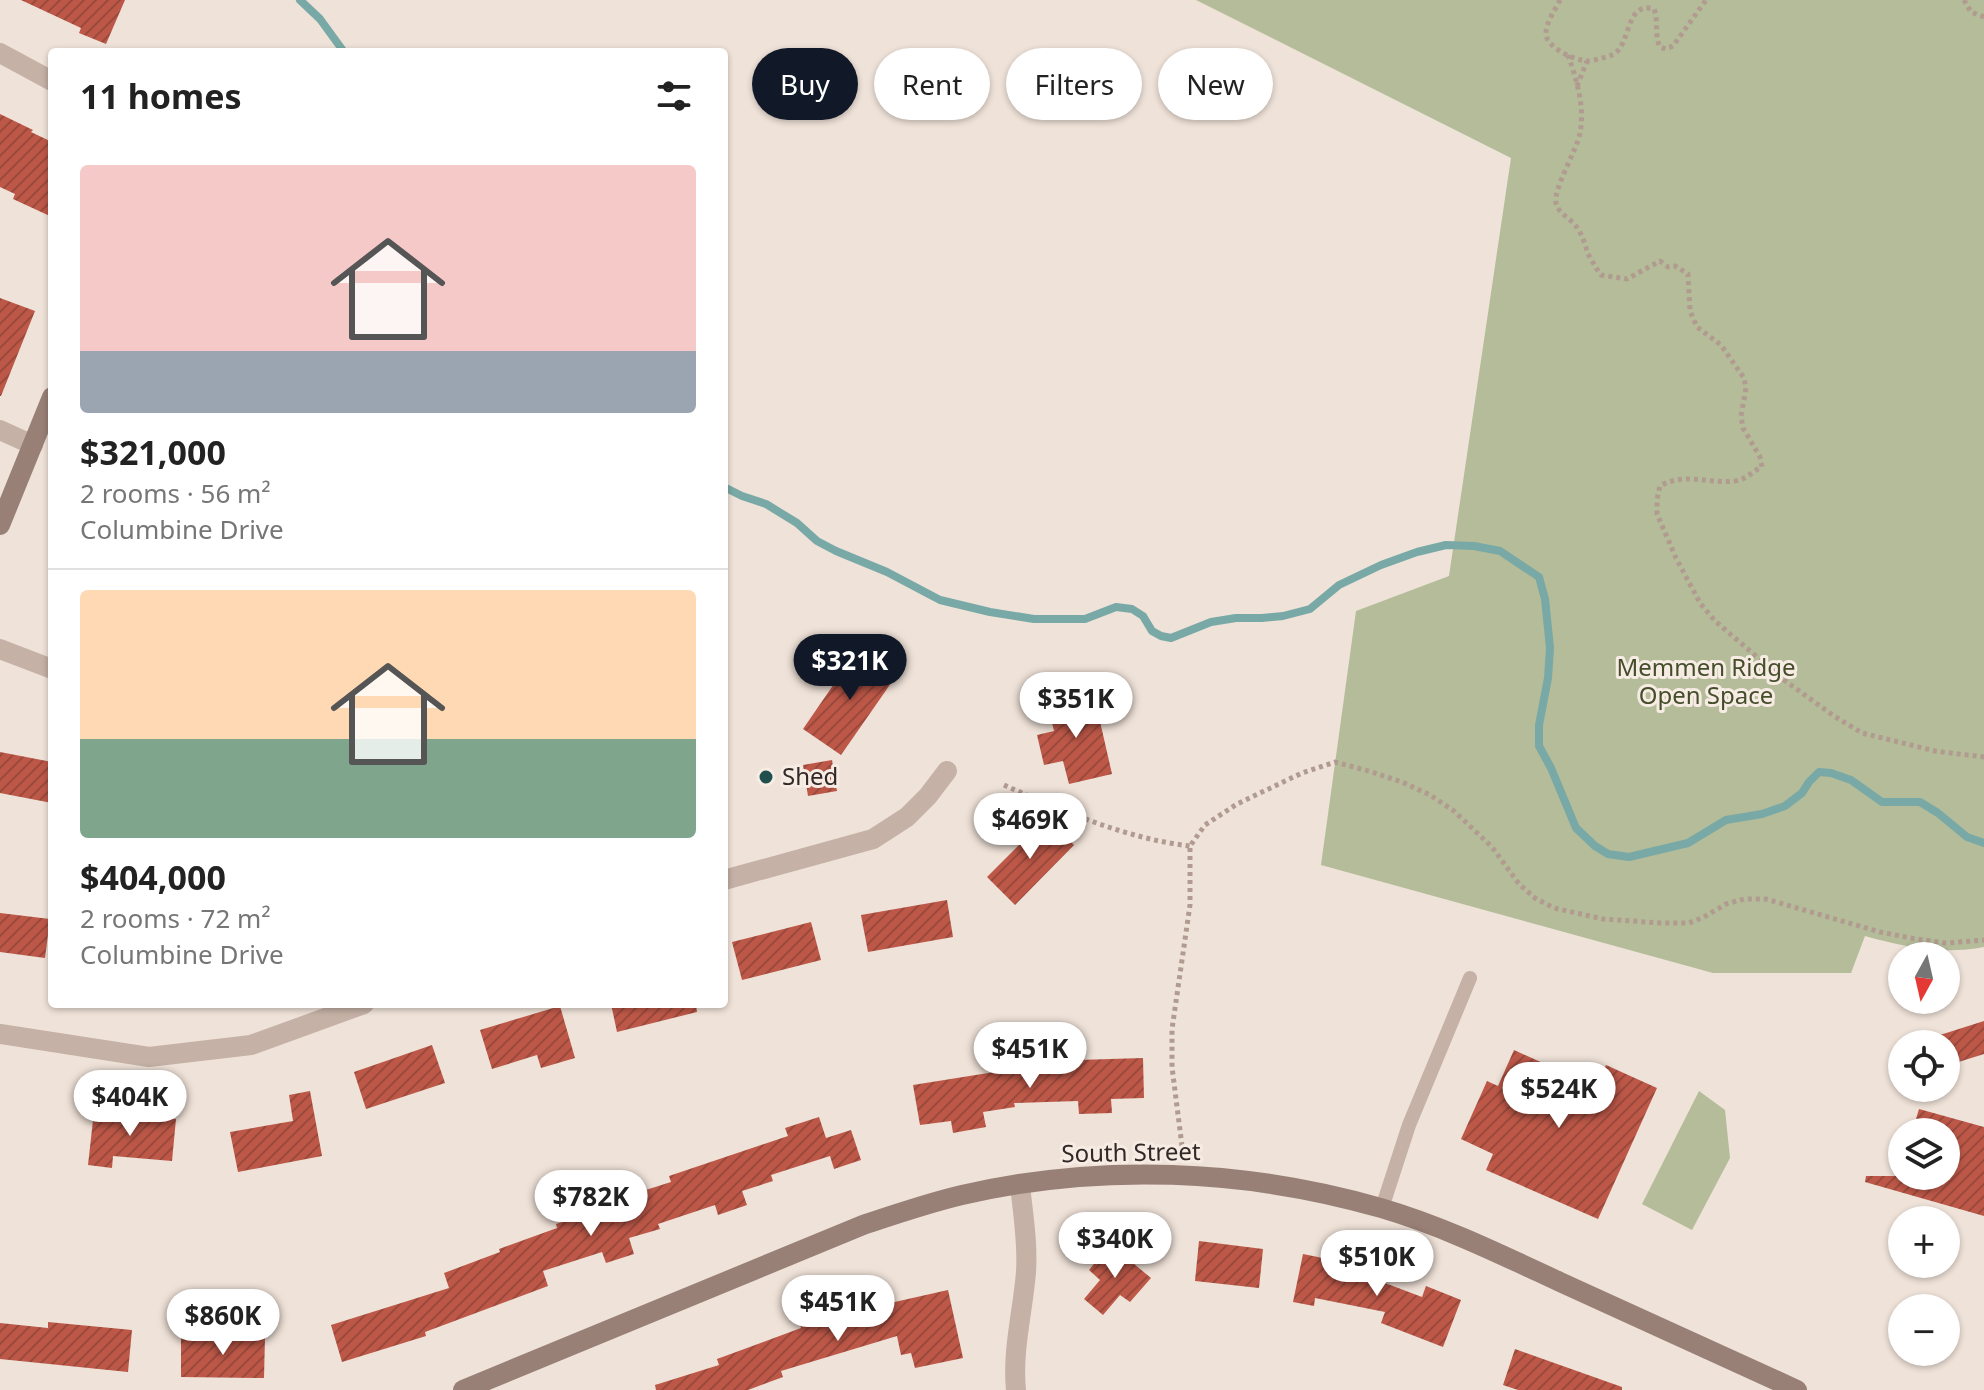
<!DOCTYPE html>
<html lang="en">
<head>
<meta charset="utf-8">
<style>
	:root { --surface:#fff; --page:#f2f2f2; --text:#222; --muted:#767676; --line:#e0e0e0; --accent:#111827 }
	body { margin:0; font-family:"Noto Sans",sans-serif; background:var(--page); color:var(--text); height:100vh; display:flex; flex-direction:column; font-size:30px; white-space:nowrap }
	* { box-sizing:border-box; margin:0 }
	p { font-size:26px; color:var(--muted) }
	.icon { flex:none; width:44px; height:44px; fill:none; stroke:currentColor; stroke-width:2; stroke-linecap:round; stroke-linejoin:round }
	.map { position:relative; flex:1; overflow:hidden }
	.details { position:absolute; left:48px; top:48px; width:680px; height:960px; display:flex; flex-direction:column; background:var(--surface); border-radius:8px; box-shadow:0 2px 6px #0004 }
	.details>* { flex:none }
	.hud { position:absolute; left:752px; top:48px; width:760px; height:72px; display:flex; gap:16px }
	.needle { width:52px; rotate:188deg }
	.tools { position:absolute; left:1888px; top:942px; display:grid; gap:16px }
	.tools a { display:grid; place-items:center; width:72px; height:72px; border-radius:50%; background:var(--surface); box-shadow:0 2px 6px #0004; font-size:40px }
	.price { position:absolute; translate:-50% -68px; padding:0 18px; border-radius:28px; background:#fff; color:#222; font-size:26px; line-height:52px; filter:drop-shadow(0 2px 4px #0008) }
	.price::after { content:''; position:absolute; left:50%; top:48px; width:24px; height:18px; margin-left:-12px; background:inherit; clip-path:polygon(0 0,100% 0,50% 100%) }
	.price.on { background:var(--accent); color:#fff }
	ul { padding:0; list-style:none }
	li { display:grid; align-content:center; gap:16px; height:424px; padding:0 32px }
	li+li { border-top:2px solid var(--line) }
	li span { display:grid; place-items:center; height:248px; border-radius:8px; color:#555 }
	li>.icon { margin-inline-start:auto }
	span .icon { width:144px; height:144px; fill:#fffc; stroke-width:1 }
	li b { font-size:34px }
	h2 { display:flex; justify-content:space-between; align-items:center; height:96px; padding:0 32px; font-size:34px }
	.tag { padding:0 28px; border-radius:36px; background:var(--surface); box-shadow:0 2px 6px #0004; font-size:28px; line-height:72px }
	.tag.on { background:var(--accent); color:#fff }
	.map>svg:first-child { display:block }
	.park { fill:#b4bc99 }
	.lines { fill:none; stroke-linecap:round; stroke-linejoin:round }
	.stream { stroke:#79a9a6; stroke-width:8 }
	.building { fill:url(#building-hatch) }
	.path { stroke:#b19b90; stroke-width:5; stroke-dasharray:4 4; stroke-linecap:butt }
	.lane { stroke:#c5b1a5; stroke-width:14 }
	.street { stroke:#c5b1a5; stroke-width:20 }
	.secondary { stroke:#998077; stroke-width:20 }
	.poi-dot { fill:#1f504e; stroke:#f7ece4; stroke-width:3 }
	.labels { text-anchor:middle; stroke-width:6; stroke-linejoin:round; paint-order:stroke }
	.park-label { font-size:24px; fill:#454e2b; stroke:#f7ece4 }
	.poi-label { font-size:24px; fill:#322826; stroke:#f7ece4; text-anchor:start }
	.street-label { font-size:24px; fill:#322826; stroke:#f7ece4 }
</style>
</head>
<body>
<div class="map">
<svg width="1984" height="1390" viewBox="0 0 1984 1390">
	<defs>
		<pattern id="building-hatch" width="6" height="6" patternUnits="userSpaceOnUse" patternTransform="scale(2)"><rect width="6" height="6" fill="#bd5848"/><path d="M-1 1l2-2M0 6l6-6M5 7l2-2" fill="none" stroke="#9a493c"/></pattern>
	</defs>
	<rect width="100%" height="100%" fill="#efe2d8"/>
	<g class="park">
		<path d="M1196 0H1984V947C1942 955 1905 947 1865 936L1851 973H1713L1321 865 1356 611 1449 576 1511 158Z"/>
		<polygon points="1699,1091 1725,1110 1730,1158 1692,1230 1642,1204"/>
	</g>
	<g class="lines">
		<g class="stream">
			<polyline points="300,0 320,19 344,52"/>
			<polyline points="724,487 742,496 766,504 797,523 817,541 836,551 887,572 940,600 990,612 1034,619 1085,619 1116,607 1132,609 1143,616 1152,631 1161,636 1171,638 1211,622 1236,618 1262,618 1283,616 1310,609 1339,585 1381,565 1417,552 1446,545 1474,546 1500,551 1539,577 1545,599 1550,648 1548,678 1539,725 1539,746 1551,768 1576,828 1595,846 1608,854 1629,857 1688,843 1726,820 1762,814 1785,806 1802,793 1809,782 1819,772 1831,773 1851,780 1882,802 1920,802 1938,813 1967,837 1984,843"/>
		</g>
	</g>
	<g class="building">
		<polygon points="21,0 125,0 106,44 79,33 81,28"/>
		<polygon points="0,114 33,130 31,132 52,142 52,217 13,199 15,194 0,187"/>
		<polygon points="0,298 35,311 1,396 0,396"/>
		<polygon points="858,649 896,676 841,755 803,729"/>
		<polygon points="1094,695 1112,774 1069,784 1063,761 1044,765 1037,735 1054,731 1048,705"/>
		<polygon points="0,752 52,762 52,803 0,793"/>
		<polygon points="832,760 837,791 808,796 803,765"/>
		<polygon points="1046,818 1074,845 1015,905 987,877"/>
		<polygon points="947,900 953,937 868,952 861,915"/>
		<polygon points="0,913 50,919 45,958 0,952"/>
		<polygon points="811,922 821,960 742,980 732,942"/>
		<polygon points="611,1004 696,1004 697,1012 617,1032"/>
		<polygon points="560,1006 575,1058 541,1068 537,1055 492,1069 480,1030"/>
		<polygon points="1984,1021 1984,1054 1949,1065 1946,1054 1946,1044 1943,1044 1940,1035"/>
		<polygon points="432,1045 445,1083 366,1109 354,1072"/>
		<polygon points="1514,1050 1596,1087 1606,1065 1657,1088 1598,1219 1486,1170 1493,1154 1461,1139 1487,1081 1498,1086"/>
		<polygon points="1143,1058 1144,1098 1111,1099 1112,1113 1079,1114 1078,1101 1014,1103 1015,1107 983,1112 986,1127 953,1133 951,1121 920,1125 913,1085 1045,1064 1045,1061"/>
		<polygon points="310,1091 322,1156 238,1172 230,1132 293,1121 289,1095"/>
		<polygon points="1919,1109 1984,1127 1984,1216 1865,1182 1866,1176 1946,1176 1946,1132 1912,1132"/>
		<polygon points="94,1111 176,1119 172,1161 113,1156 112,1168 88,1165"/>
		<polygon points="819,1117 826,1138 851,1130 861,1160 834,1169 830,1156 771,1175 773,1181 742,1191 747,1205 718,1215 715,1205 658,1224 660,1229 629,1238 634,1254 606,1263 602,1252 543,1271 548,1286 425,1332 426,1336 342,1362 331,1325 449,1288 444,1273 500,1252 499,1249 557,1228 556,1224 612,1206 611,1201 671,1182 669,1176 788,1136 785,1128"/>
		<polygon points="1199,1241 1263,1249 1259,1288 1195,1281"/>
		<polygon points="1110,1244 1151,1278 1130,1302 1120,1295 1103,1315 1084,1299 1100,1280 1089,1270"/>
		<polygon points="1303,1254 1362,1266 1361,1274 1422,1297 1426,1286 1461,1300 1443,1347 1381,1323 1385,1312 1315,1298 1314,1306 1293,1302"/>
		<polygon points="948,1290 963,1358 915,1368 911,1353 901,1355 897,1336 781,1371 783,1377 748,1390 656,1390 655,1385 719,1365 717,1359 801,1328 800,1324 858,1307 859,1310"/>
		<polygon points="48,1322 132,1330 128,1372 0,1359 0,1323 48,1328"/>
		<polygon points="181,1336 265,1337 264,1378 181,1377"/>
		<polygon points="1515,1349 1622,1387 1622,1390 1518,1390 1503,1385"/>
	</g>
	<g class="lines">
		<g class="path">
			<path d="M1560 0C1555 10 1545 24 1546 35 1548 48 1574 60 1587 61 1593 61 1606 57 1612 55 1632 46 1624 1 1654 9 1659 22 1654 35 1660 47L1666 49 1673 46 1706 0"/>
			<polyline points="1964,0 1971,12 1984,17"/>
			<path d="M1568 55C1577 80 1585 108 1580 133 1577 150 1553 189 1556 203 1558 213 1570 218 1576 226 1582 234 1585 244 1588 254 1592 261 1596 268 1601 275L1627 279 1660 261 1668 267 1675 266 1688 274 1690 311 1697 327 1721 345 1744 378 1746 388 1741 416 1743 428 1760 457 1762 467C1752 471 1748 479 1735 481 1708 484 1684 472 1660 486L1657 499V514L1676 558 1700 603 1715 621 1784 680 1834 716 1862 733 1935 751 1984 757"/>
			<polyline points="1577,86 1587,61"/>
			<path d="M1004 785C1062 811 1128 839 1190 846"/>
			<polyline points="1183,1154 1172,1067 1172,1029 1190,905 1190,846 1205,825 1237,804 1302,773 1335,762 1372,772 1402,782 1430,795 1454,811 1492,847 1519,884 1535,898 1554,908 1603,919 1661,923 1689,923 1704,917 1726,904 1744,899 1766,899 1880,932 1916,939 1947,943 1984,940"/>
		</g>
		<polyline class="lane" points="1382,1208 1409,1125 1470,978"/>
		<g class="street">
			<polyline points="0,53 52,81"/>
			<polyline points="0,430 33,445"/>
			<polyline points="0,649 52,669"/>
			<polyline points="724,880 873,839 907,817 928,796 947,771"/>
			<polyline points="0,1034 149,1057 251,1045 364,1004"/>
			<path d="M1016 1390C1012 1350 1023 1311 1026 1272 1028 1243 1023 1214 1020 1185"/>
		</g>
		<g class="secondary">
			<polyline points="0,525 52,397"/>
			<path d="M463 1390 863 1225C896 1214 928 1203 962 1195 1100 1163 1245 1169 1381 1208 1443 1226 1502 1255 1560 1282 1639 1318 1718 1354 1797 1390"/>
		</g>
	</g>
	<circle class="poi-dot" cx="766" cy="777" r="8"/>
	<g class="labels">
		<g class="park-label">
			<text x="1706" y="676">Memmen Ridge<tspan x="1706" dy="28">Open Space</tspan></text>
		</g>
		<g class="poi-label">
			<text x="782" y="785">Shed</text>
		</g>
		<g class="street-label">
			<text transform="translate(1131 1153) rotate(-1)" y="8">South Street</text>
		</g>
	</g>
</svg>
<div class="tools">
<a><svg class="needle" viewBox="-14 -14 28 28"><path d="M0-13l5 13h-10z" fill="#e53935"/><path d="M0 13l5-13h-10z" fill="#767676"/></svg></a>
<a><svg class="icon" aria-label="locate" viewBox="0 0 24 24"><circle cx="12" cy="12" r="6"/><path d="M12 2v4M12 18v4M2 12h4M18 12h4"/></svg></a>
<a><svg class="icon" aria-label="layers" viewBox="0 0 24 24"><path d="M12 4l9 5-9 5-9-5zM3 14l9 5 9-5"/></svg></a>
<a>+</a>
<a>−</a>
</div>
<b class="price on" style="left:850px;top:702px">$321K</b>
<b class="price" style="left:1076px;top:740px">$351K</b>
<b class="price" style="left:1030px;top:861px">$469K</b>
<b class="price" style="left:1030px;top:1090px">$451K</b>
<b class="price" style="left:1559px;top:1130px">$524K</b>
<b class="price" style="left:130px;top:1138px">$404K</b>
<b class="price" style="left:591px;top:1238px">$782K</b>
<b class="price" style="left:1115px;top:1280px">$340K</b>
<b class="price" style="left:1377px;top:1298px">$510K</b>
<b class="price" style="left:838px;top:1343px">$451K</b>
<b class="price" style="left:223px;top:1357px">$860K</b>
<div class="hud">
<a class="tag on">Buy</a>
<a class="tag">Rent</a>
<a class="tag">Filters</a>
<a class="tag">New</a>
</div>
<section class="details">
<h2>11 homes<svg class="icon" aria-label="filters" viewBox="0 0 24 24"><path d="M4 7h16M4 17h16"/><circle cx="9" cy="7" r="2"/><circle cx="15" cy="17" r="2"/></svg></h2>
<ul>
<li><span style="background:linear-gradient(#f6c9c9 75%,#9aa5b1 0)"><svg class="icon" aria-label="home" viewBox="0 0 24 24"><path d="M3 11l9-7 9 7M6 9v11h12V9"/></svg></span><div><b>$321,000</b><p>2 rooms · 56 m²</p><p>Columbine Drive</p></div></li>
<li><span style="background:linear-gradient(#ffd9b3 60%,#7fa58c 0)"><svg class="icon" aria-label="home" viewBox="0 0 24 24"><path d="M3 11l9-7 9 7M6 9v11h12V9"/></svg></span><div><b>$404,000</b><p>2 rooms · 72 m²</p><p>Columbine Drive</p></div></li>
</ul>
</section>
</div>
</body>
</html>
